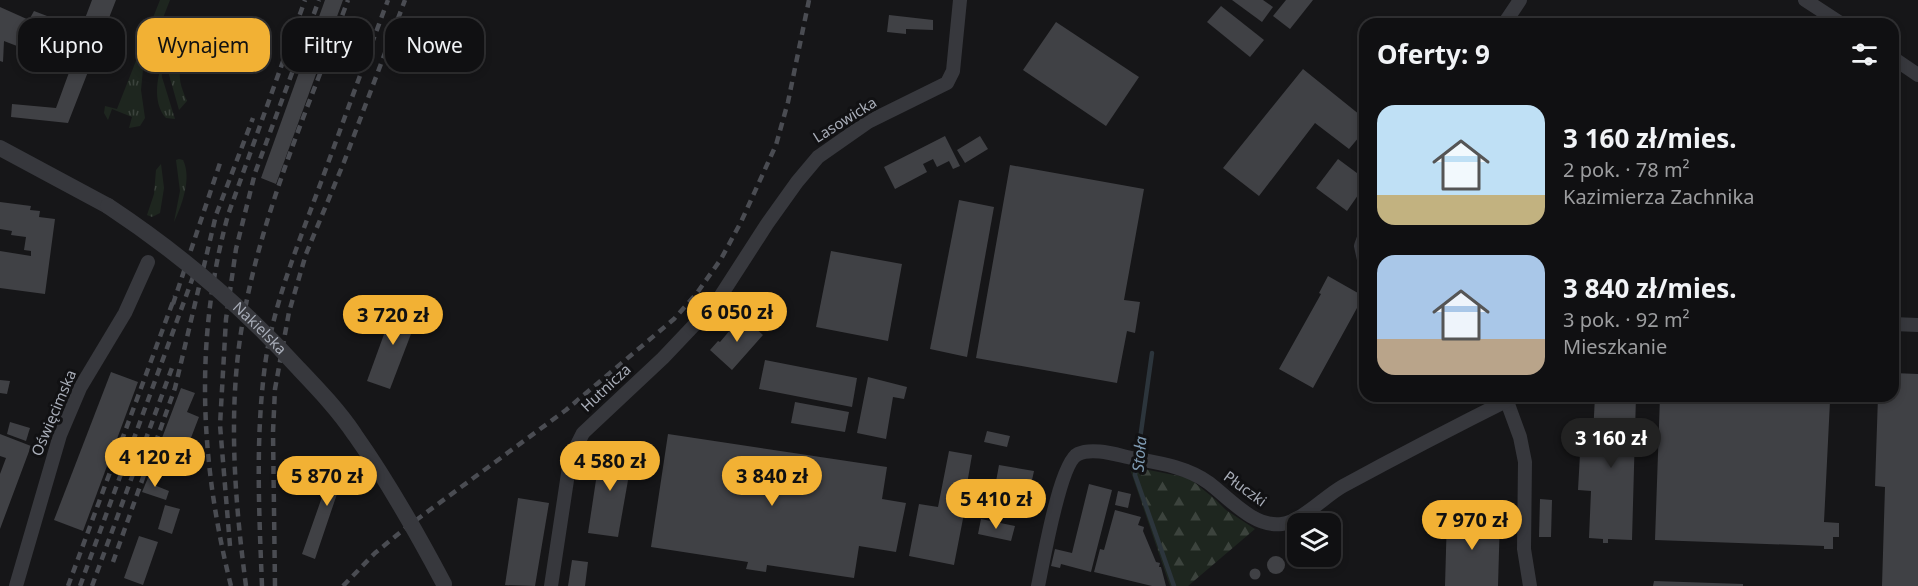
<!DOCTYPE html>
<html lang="pl">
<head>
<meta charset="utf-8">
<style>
	:root { --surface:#101012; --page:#1e1e20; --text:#f1f3f6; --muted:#9c9d9f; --line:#303032; --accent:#f2b134 }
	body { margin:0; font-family:"Noto Sans",sans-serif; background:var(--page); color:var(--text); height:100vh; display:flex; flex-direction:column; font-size:22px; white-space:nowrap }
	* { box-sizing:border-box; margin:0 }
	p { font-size:20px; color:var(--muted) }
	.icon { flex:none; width:33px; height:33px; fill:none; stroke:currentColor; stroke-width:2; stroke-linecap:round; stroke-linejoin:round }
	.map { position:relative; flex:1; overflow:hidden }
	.sheet { position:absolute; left:1359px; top:18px; width:540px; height:384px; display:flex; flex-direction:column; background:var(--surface); border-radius:18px; box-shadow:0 3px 9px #0003,0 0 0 2px var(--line) }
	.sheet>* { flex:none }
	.hud { position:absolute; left:18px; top:18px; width:570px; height:54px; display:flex; gap:12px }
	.tools { position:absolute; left:1287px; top:513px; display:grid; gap:12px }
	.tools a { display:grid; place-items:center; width:54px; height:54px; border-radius:12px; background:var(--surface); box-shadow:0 3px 9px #0003,0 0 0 2px var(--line); font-size:30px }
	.price { position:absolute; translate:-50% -51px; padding:0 14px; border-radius:21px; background:var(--accent); color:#111; font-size:20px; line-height:39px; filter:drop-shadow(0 2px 3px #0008) }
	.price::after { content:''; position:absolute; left:50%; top:36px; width:18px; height:14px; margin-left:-9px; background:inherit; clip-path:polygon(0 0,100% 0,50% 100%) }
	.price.active { background:#222; color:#fff }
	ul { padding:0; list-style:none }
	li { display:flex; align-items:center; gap:18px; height:150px; padding:0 18px }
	li span { display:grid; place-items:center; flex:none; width:168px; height:120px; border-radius:18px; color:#555 }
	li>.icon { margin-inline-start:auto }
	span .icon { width:72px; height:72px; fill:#fffc; stroke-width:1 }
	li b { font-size:26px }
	h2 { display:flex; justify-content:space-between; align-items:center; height:72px; padding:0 18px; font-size:26px }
	.tag { padding:0 21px; border-radius:18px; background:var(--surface); box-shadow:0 3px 9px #0003,0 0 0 2px var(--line); font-size:21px; line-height:54px }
	.tag.active { background:var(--accent); color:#111 }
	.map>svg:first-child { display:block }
	.grass { fill:url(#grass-tufts) }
	.forest { fill:url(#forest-firs) }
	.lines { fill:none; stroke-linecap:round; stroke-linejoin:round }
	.stream { stroke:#2c353c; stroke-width:4.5 }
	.building { fill:#404145 }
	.minor { stroke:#37383d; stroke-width:14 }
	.tertiary { stroke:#37383d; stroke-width:16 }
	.rail { stroke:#4a4c52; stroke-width:4.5; stroke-dasharray:8 6; stroke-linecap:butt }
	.tertiary-bridge { stroke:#37383d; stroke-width:16 }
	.labels { text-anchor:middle; stroke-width:6; stroke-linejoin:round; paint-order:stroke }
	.street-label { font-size:15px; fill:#a8adb8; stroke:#111113 }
	.water-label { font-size:16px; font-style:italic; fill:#7f9bb3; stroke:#111113 }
</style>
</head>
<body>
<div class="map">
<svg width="1918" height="586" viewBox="0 0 1918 586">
	<defs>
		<pattern id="grass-tufts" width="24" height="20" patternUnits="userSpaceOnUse" patternTransform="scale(1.5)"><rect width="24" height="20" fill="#1e261f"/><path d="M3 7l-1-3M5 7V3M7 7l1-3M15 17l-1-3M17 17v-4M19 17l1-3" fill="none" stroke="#3c433d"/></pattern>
		<pattern id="forest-firs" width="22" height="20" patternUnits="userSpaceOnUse" patternTransform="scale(1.5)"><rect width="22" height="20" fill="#1e261f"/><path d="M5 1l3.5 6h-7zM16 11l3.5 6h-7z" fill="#3c433d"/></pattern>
	</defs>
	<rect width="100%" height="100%" fill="#161618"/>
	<g class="grass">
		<polygon points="160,0 170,0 143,69 141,90 145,118 140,126 129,128 132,117 112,109 108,120 104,113 105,106 117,109"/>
		<path d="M171 58 182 62C177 77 181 87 187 101L179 110 168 71Z"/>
		<path d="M161 67 162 77 175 119 166 118C154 105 156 83 161 67Z"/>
		<path d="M179 159 183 160C192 178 182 205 174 222L180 191 176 160Z"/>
		<polygon points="161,164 164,188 160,213 152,217 147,215 154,194 156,170"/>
	</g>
	<polygon class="forest" points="1129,466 1189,478 1216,500 1226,510 1255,529 1188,586 1170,586"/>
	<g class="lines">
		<polyline class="stream" points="1152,353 1135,475 1174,586"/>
	</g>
	<g class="building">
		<polygon points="92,0 116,0 68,123 11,117 12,104 56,108 71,67 4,41 3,62 0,61 0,7 29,20 34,11 81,29"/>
		<polygon points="325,0 343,0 276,184 261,178"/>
		<polygon points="1232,0 1263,0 1273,7 1262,22"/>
		<polygon points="1286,0 1313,0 1290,29 1273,16"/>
		<polygon points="1221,6 1264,40 1250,57 1207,22"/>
		<polygon points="889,15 933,20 933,30 906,29 906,34 887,32"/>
		<polygon points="1056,22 1139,77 1106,126 1023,70"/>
		<polygon points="1303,69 1365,119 1365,130 1349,149 1315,123 1259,196 1223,168"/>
		<polygon points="945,136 960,166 953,169 949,161 937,167 933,159 923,164 927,172 895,189 884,167"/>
		<polygon points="980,136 988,149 965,163 957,150"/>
		<polygon points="1338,159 1365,179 1365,185 1347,211 1316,188"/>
		<polygon points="1010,165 1144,189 1124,300 1140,302 1135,333 1127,331 1117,383 976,358"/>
		<polygon points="959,200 994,207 967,357 930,349"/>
		<polygon points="0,202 31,206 30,210 40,211 39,217 55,219 45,294 0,288 0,251 31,256 31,251 24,250 26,237 11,235 12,231 0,229"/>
		<polygon points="831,251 902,264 888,341 816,327"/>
		<polygon points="1328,276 1365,297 1365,304 1361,311 1357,308 1313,388 1279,369 1321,294 1319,293"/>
		<polygon points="395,304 419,313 390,389 367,381"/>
		<polygon points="742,316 763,335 732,370 710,350 718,341 720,342"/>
		<polygon points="765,360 857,378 852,407 759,389"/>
		<polygon points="111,372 138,382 83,531 54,520"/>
		<polygon points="1893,373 1918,374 1918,586 1882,586 1885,487 1875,486 1878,396 1893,396"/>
		<polygon points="868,377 907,387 904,399 893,397 886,439 857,433"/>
		<polygon points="0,380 10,381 7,394 0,393"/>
		<polygon points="181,388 195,393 187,412 199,417 179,469 154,459"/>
		<polygon points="1595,396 1636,396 1632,540 1608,539 1608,543 1603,543 1603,539 1589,538 1591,491 1578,490 1580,454 1592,455"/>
		<polygon points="1660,396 1838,396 1838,401 1830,401 1824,522 1839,523 1839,537 1833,537 1833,549 1824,549 1824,546 1655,540"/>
		<polygon points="795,402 849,412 845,432 791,423"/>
		<polygon points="10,422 30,428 26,441 7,434"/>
		<polygon points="987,431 1010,436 1007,447 984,442"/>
		<polygon points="0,434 31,446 0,529 0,474 6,458 0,456"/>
		<polygon points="668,434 887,467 882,499 906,503 896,552 859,546 854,578 767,565 766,572 746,569 748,562 651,547"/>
		<polygon points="601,447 633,452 618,537 588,533"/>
		<polygon points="949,451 972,455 966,490 968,491 968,493 954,565 909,556 919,504 938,507"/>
		<polygon points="335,460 347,465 345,472 353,475 348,491 339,488 315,559 302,554"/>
		<polygon points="999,465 1034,471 1029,494 995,487"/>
		<polygon points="150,473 158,476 154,485 169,491 166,500 142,492"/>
		<polygon points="1089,484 1112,490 1091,572 1061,564 1060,568 1051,566 1055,549 1072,553"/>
		<polygon points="1118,491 1131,494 1128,508 1115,505"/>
		<polygon points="518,498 549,503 535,586 505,585"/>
		<polygon points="1540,499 1552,500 1551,537 1539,537"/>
		<polygon points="165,505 180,509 172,534 158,529"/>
		<polygon points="1115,510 1141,517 1138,525 1144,527 1143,531 1156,562 1160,563 1159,567 1161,567 1166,586 1152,586 1094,572 1100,549 1104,550"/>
		<polygon points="1447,516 1500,517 1498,586 1445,586"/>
		<polygon points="981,519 1015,526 1011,541 978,534"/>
		<polygon points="139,536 158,542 143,585 124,578"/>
		<circle cx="1276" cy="565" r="9"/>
		<polygon points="572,560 588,562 585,586 568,586"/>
		<circle cx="1255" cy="574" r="5.5"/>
		<polygon points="1654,581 1743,584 1743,586 1653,586"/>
	</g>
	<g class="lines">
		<g class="minor">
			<polyline points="1805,0 1842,24"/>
			<polyline points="1504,24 1520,0"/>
			<polyline points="1893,58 1918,75"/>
			<polyline points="1365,235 1361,246 1365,264"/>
			<polyline points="1893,324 1918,325"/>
			<polyline points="1505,396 1520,437 1525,462 1524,549 1530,586"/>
			<polyline points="16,586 60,435 80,388 125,313 148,262"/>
			<polyline points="551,586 569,467 576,447 583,433 663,358 718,300 767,224 797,182 818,157 868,122 947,83 953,71 960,0"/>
			<path d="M1038 586C1043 563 1060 462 1078 454 1093 447 1117 455 1132 458 1159 463 1187 467 1209 483 1229 498 1254 528 1282 524 1302 521 1325 496 1343 486 1400 455 1458 425 1516 396"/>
		</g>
		<polyline class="tertiary" points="0,148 108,206"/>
		<g class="rail">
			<polyline points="173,304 221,160"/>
			<polyline points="230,546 220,425 226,319 236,249 255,173 319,0"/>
			<polyline points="113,562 175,388 216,215 253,118"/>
			<polyline points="68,586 175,296"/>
			<polyline points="80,586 193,277"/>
			<polyline points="92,586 173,365"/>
			<path d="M231 586C200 462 194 339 228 215L305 0"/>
			<path d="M246 586C235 503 228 416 241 332 259 217 308 109 348 0"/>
			<path d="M262 586C259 510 255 434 266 358 275 301 297 247 317 193 341 128 364 64 388 0"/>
			<polyline points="275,586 273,432 275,389 289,312 306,254 344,162 405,0"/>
			<polyline points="343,586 375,553 408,526 566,410 674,319 697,293 721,259 741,222 776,145 788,102 809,0"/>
		</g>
		<path class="tertiary-bridge" id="s1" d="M108 206C179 253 242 306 299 369 319 390 339 411 355 435 389 483 417 533 444 584"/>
	</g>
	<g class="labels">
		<g class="street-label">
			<text transform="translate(845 120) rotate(-32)" y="5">Lasowicka</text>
			<text dy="5" stroke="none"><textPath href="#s1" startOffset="195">Nakielska</textPath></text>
			<text transform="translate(606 388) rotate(-43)" y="5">Hutnicza</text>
			<text transform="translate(54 413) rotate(-67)" y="5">Oświęcimska</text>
			<text transform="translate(1245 489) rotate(36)" y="5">Płuczki</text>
		</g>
		<g class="water-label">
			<text transform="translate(1139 454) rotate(-85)" y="6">Stoła</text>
		</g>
	</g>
</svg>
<div class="tools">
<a><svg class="icon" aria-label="layers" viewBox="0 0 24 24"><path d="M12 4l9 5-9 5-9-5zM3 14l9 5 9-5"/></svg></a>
</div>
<b class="price" style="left:737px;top:343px">6 050 zł</b>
<b class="price" style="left:393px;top:346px">3 720 zł</b>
<b class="price active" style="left:1611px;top:469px">3 160 zł</b>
<b class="price" style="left:155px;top:488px">4 120 zł</b>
<b class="price" style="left:610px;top:492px">4 580 zł</b>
<b class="price" style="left:327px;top:507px">5 870 zł</b>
<b class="price" style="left:772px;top:507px">3 840 zł</b>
<b class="price" style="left:996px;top:530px">5 410 zł</b>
<b class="price" style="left:1472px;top:551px">7 970 zł</b>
<div class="hud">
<a class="tag">Kupno</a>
<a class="tag active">Wynajem</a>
<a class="tag">Filtry</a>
<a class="tag">Nowe</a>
</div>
<section class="sheet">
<h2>Oferty: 9<svg class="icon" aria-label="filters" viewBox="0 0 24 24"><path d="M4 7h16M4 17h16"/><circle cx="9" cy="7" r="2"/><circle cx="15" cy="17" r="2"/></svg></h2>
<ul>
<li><span style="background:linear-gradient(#bfe0f5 75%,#c2b280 0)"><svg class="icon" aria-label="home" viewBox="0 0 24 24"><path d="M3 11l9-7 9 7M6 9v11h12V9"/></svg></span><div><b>3 160 zł/mies.</b><p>2 pok. · 78 m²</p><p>Kazimierza Zachnika</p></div></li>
<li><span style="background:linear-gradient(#a9c7e8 70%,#b9a48a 0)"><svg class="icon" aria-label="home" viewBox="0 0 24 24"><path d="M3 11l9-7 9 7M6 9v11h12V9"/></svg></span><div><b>3 840 zł/mies.</b><p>3 pok. · 92 m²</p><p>Mieszkanie</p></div></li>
</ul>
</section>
</div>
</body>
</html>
